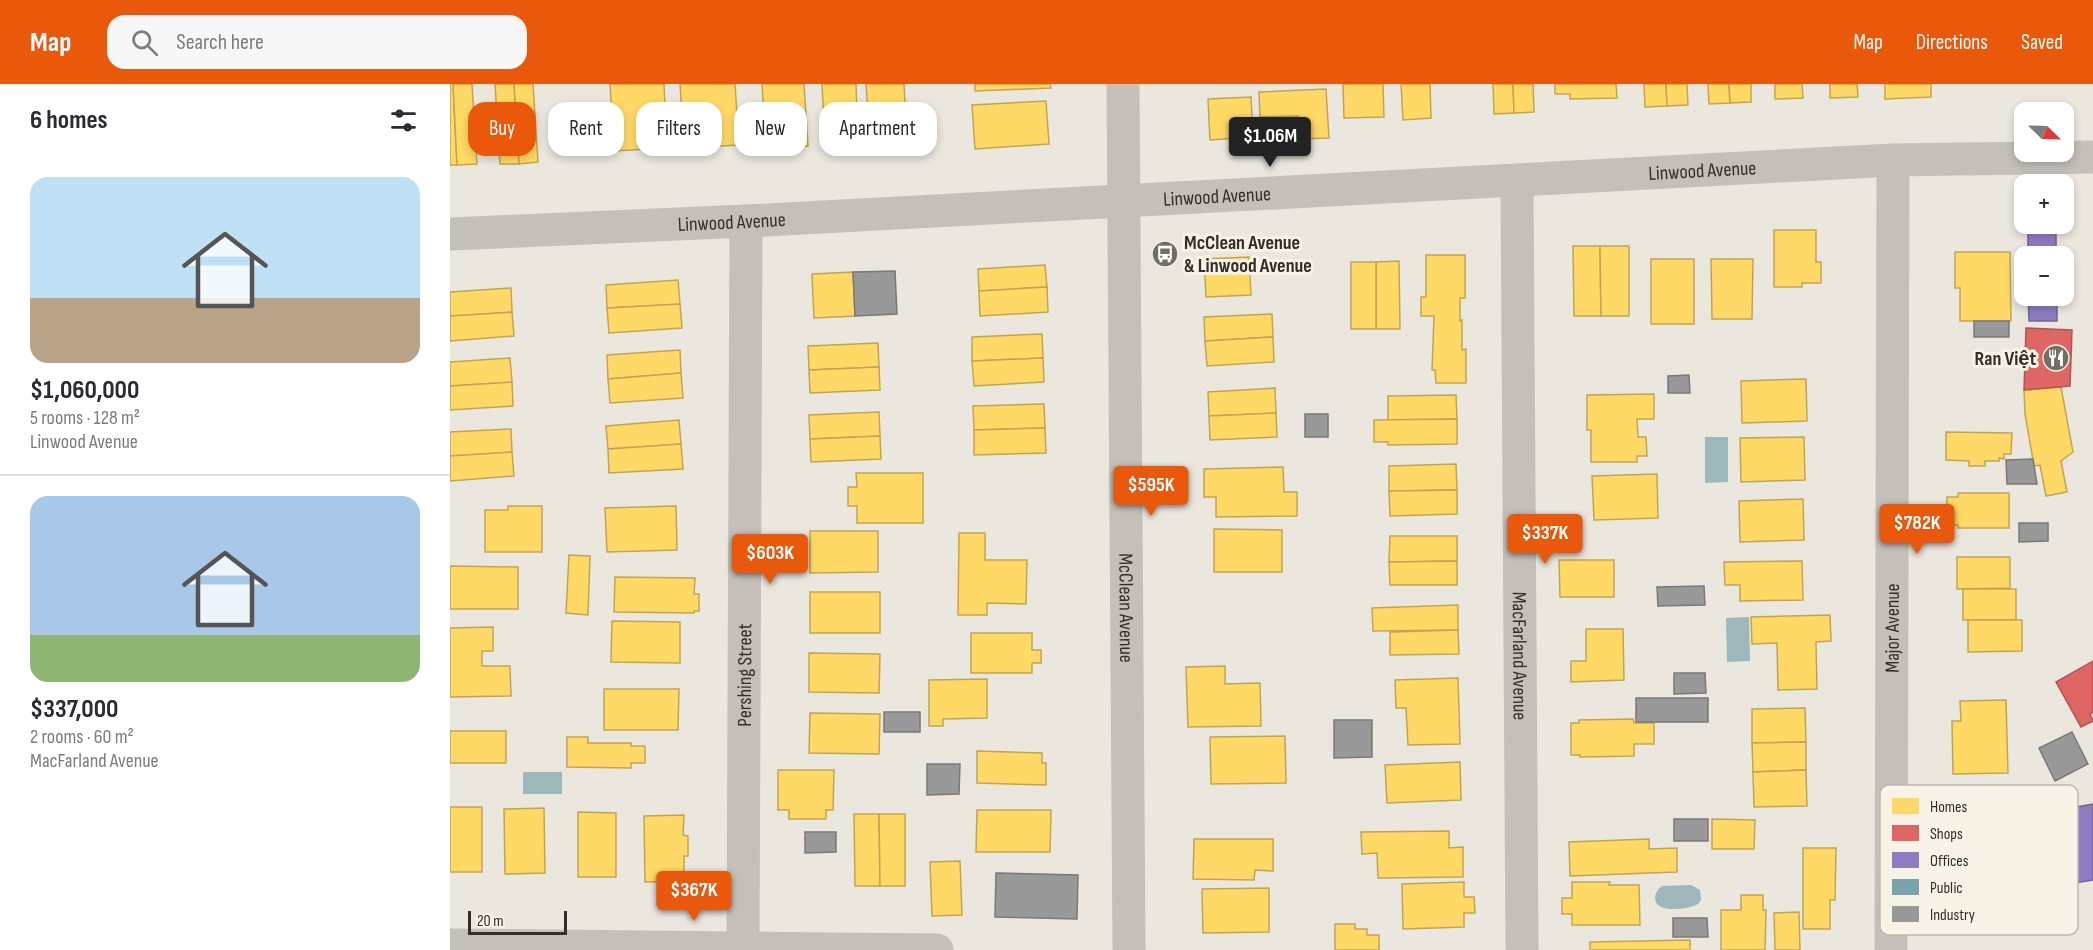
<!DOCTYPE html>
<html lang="en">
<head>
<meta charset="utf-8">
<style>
	:root { --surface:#fff; --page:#f7f7f7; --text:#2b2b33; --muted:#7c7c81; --line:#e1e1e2; --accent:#ea580c }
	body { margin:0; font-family:"Sofia Sans Condensed",sans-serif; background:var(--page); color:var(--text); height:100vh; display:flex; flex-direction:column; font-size:22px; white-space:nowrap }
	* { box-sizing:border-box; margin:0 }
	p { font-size:20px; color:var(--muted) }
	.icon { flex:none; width:33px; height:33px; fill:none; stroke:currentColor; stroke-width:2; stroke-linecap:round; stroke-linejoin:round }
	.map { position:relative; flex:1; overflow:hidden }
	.side { display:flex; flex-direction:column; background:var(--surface); width:450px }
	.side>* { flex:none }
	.top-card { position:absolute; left:18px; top:18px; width:570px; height:54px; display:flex; gap:12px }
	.needle { width:39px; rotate:113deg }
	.controls { position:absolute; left:1564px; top:18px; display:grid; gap:12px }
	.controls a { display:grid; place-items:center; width:60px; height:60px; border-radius:12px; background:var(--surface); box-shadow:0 3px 9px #0003; font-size:30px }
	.scale { position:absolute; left:18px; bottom:15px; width:99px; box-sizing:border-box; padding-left:6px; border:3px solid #352d27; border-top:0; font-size:16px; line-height:21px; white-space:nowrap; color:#352d27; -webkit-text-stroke:4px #f8f3e6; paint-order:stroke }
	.price { position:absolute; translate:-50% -51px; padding:0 14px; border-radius:6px; background:var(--accent); color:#fff; font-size:20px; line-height:39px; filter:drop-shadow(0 2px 3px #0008) }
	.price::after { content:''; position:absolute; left:50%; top:36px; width:18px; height:14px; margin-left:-9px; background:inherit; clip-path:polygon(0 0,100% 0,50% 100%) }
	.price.on { background:#222; color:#fff }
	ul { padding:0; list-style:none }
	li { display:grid; align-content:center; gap:12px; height:318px; padding:0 30px }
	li+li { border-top:2px solid var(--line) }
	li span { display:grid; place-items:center; height:186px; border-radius:18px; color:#555 }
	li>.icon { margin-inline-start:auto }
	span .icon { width:108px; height:108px; fill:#fffc; stroke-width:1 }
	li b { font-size:26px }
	h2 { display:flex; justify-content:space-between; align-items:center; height:72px; padding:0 30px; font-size:26px }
	.tag { padding:0 21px; border-radius:18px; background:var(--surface); box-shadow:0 3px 9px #0003; font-size:21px; line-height:54px }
	.tag.on { background:var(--accent); color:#fff }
	header { display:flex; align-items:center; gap:36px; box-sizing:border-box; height:84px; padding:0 30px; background:var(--accent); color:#fff }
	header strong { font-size:28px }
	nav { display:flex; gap:33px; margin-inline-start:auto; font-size:21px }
	.search { width:420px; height:54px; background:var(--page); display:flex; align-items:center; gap:15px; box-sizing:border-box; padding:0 21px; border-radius:18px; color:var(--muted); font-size:22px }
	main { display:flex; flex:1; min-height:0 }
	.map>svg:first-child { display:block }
	.water { fill:#9db7bb }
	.homes { fill:#ffd966; stroke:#c2a553; stroke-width:1.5 }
	.shops { fill:#e06666; stroke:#ad5553; stroke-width:1.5 }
	.offices { fill:#8e7cc3; stroke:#736494; stroke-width:1.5 }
	.industry { fill:#999; stroke:#7b7977; stroke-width:1.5 }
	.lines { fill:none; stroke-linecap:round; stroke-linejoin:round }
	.minor { stroke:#c4bfb9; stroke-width:33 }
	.labels { text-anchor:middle; stroke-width:6; stroke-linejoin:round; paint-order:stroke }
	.street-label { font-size:20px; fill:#352d27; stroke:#f8f3e6 }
	.poi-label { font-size:20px; font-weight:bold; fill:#352d27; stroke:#f8f3e6; text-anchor:start }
	.key { fill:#f8f3e6; stroke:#beb8ad; stroke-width:1.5 }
	.key-label { font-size:16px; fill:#352d27 }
</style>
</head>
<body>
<header>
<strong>Map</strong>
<div class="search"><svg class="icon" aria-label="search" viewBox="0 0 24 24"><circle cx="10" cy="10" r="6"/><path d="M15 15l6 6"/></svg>Search here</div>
<nav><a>Map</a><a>Directions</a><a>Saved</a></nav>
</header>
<main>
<section class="side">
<h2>6 homes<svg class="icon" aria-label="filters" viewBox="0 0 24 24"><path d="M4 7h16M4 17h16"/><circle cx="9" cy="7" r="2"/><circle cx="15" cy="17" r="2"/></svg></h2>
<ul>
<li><span style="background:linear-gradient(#bfe0f5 65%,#b9a48a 0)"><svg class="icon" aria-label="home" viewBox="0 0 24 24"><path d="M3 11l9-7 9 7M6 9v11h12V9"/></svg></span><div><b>$1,060,000</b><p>5 rooms · 128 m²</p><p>Linwood Avenue</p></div></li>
<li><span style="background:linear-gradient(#a9c7e8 75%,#8fb573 0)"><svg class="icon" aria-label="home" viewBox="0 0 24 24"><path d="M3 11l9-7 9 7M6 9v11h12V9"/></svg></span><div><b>$337,000</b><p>2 rooms · 60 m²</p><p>MacFarland Avenue</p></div></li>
</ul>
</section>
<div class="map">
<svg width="1643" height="866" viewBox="0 0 1643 866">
	<rect width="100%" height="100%" fill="#ebe7df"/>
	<g class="water">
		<polygon points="1255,353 1278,353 1278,398 1255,399"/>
		<polygon points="1299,533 1300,577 1277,578 1276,534"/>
		<rect x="73" y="688" width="39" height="22"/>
		<path d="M1241 801 1250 806 1251 816 1248 820C1240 825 1223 826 1214 824 1202 821 1203 808 1212 802Z"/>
	</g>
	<g class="homes">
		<polygon points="0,0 3,0 7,81 0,81"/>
		<polygon points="3,0 22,0 27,80 7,81"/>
		<polygon points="45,0 64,0 69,80 50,80"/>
		<polygon points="64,0 83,0 88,78 69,80"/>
		<polygon points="160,0 214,0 217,64 164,67"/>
		<polygon points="230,0 285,0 289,61 234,64"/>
		<polygon points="312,0 354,0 358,62 316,65"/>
		<polygon points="372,0 406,0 408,60 375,62"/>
		<polygon points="416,0 454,0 457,54 420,57"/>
		<polygon points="525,0 600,0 601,4 525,7"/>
		<polygon points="893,0 933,0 934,33 894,34"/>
		<polygon points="951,0 980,0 981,34 953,36"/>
		<polygon points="1043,0 1063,0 1064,29 1044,30"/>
		<polygon points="1063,0 1083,0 1084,28 1064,29"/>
		<polygon points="1105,0 1166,0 1167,14 1120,15 1120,10 1105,10"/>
		<polygon points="1194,0 1216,0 1217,22 1195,23"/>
		<polygon points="1216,0 1237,0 1238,21 1217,22"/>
		<polygon points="1258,0 1279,0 1280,19 1259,20"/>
		<polygon points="1279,0 1301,0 1301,18 1280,19"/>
		<polygon points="1325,0 1352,0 1353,14 1325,15"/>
		<polygon points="1380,0 1407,0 1408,13 1380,14"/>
		<polygon points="1435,0 1481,0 1481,13 1435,15"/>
		<polygon points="876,5 879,54 849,55 848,32 810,33 809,8"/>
		<polygon points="801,13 803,53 760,56 758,15"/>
		<polygon points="596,17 599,60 525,65 522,21"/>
		<polygon points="1324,146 1366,146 1366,178 1371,178 1371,199 1352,199 1352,203 1324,203"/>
		<polygon points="1123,162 1150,162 1151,232 1124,232"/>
		<polygon points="1150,162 1179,162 1179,232 1151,232"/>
		<polygon points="1505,168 1560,168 1561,237 1510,237 1510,204 1505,204"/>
		<polygon points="976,171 1015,171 1015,214 1010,214 1010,237 1012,236 1012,266 1016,265 1016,299 986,299 985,286 982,286 984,232 971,232 971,213 976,213"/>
		<polygon points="799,173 801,211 756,213 754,175"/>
		<rect x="1201" y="175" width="43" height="65"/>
		<polygon points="1261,175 1303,175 1302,235 1262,235"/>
		<polygon points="949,177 950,245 926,245 926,178"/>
		<rect x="901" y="178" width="25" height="67"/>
		<polygon points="595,181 597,203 529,207 528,185"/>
		<polygon points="403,188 405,232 364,234 362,190"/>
		<polygon points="228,196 230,220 157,224 156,201"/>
		<polygon points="597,203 598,228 530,232 529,207"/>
		<polygon points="61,204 62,228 0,232 0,208"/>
		<polygon points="230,220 232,244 159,249 157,224"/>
		<polygon points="62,228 64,252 0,257 0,232"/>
		<polygon points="822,230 823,253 755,257 754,233"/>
		<polygon points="592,250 593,274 522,277 522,253"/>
		<polygon points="823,253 824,278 757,282 755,257"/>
		<polygon points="428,259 429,283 359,286 358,262"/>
		<polygon points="230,266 231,289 158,295 157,271"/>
		<polygon points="60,274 62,298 0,302 0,278"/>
		<polygon points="593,274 594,298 524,302 522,277"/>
		<polygon points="429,283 430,306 360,309 359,286"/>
		<polygon points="231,289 233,314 160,319 158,295"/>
		<polygon points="1356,295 1357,337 1292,339 1291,297"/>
		<polygon points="62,298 63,322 0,326 0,302"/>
		<polygon points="1611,303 1623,368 1611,377 1617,408 1596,412 1590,381 1584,382 1575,330 1574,306"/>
		<polygon points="825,304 826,329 759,332 758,308"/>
		<polygon points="1204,310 1204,335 1187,335 1188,353 1196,353 1197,372 1187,372 1187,378 1141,378 1141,346 1137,346 1137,311"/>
		<polygon points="1006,311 1007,335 938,336 938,312"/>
		<polygon points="594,320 595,344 524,346 523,322"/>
		<polygon points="429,328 430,352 360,355 359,331"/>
		<polygon points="826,329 827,353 760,356 759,332"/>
		<polygon points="1007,335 1007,360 938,361 938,358 924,358 924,336"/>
		<polygon points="229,336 231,360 158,365 156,342"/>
		<polygon points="595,344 596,369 524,371 524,346"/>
		<polygon points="61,345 62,368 0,372 0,348"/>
		<polygon points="1496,348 1562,349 1561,370 1554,370 1554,375 1549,374 1549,377 1535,377 1535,382 1519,382 1519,377 1496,376"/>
		<polygon points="430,352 431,375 361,378 360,355"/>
		<polygon points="1354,353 1355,396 1291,398 1290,354"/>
		<polygon points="231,360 233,385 159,389 158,365"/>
		<polygon points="62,368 64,392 0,397 0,372"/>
		<polygon points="1006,380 1007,406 939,407 939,382"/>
		<polygon points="833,383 834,408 847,408 847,432 766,433 766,413 754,413 754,385"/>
		<polygon points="406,389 473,389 473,439 407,439 407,422 398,422 398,403 407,403"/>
		<polygon points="1207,390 1208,434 1144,436 1142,392"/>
		<polygon points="1007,406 1007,430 940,432 939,407"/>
		<polygon points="1508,409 1559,409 1559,444 1508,444 1508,441 1496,441 1497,413 1508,413"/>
		<polygon points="1353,415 1354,456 1290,458 1289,417"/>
		<polygon points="58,422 92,422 92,468 35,468 35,426 58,426"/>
		<polygon points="226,422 227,466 157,468 155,424"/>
		<polygon points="764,445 832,446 832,488 764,488"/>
		<polygon points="360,447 428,447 428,488 360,489"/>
		<polygon points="509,449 535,449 535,476 577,476 576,520 537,519 537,531 508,531"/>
		<polygon points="940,452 1007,452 1007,477 939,478"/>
		<polygon points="119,471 140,472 138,531 116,529"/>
		<polygon points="1507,473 1560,473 1560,504 1507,505"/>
		<polygon points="1109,476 1164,476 1164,513 1110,513"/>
		<polygon points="1007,477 1007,501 940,501 939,478"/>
		<polygon points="1352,477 1353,516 1290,517 1290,501 1275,501 1274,478"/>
		<polygon points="0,482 68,483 68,525 0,525"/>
		<polygon points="165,493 245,494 244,510 249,510 249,527 244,527 244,529 164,528"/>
		<rect x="1513" y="505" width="53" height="31"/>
		<rect x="360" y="508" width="70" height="41"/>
		<polygon points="1008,521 1008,546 923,547 922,524"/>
		<polygon points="1380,531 1381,557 1366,558 1367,605 1328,606 1327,559 1302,560 1301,533"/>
		<polygon points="1518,536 1572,536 1572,567 1518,568"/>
		<polygon points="162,537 230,538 230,579 161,578"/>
		<polygon points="43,543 43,567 32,567 32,582 60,582 61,612 0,613 0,544"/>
		<polygon points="1136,545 1173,545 1174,596 1121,598 1121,577 1136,577"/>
		<polygon points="1008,546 1009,570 940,571 940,548"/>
		<polygon points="521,549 582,549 582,566 591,566 591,579 582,579 582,589 521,589"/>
		<polygon points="359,569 430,570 429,609 359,608"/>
		<polygon points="775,582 775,600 810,599 811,642 738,643 736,583"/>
		<polygon points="1008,594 1010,660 958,661 956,624 946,624 945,596"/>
		<polygon points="537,595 537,634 493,635 493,642 479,642 479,596"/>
		<polygon points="154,605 229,605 228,646 154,646"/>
		<polygon points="1556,616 1558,689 1503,690 1502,637 1511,637 1510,617"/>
		<polygon points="1355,624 1356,658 1302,659 1302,625"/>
		<polygon points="360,629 430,630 429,670 359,669"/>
		<polygon points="1183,635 1184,639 1204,639 1204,660 1184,660 1184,672 1130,673 1130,671 1121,671 1121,639 1129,639 1129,636"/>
		<rect x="0" y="647" width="56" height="32"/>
		<polygon points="835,652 836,699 761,700 760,653"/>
		<polygon points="117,653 138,653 138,659 181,659 181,662 195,662 195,679 181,679 181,684 117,683"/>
		<polygon points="1356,658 1356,686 1303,688 1302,659"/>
		<polygon points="527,667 592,669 592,679 596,679 596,701 527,699"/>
		<polygon points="1010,678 1011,716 937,719 935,681"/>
		<polygon points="328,686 384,686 383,726 376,726 376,735 339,735 339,726 328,726"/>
		<polygon points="1356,686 1357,722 1304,723 1303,688"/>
		<rect x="0" y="723" width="32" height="65"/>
		<polygon points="94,724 95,789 55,790 54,725"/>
		<polygon points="527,726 601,726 600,768 526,768"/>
		<polygon points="128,728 166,729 166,793 128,793"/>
		<polygon points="404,730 429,730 430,802 405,802"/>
		<polygon points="429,730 455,730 455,802 430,802"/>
		<polygon points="234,731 233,751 238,752 238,772 234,772 234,797 195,798 194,732"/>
		<polygon points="1262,735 1305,736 1304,765 1262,765"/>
		<polygon points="999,747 999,764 1013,763 1013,793 928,794 927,769 912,770 911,748"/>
		<polygon points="744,755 823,755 823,787 805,786 804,796 743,795"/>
		<polygon points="1199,755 1199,765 1227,764 1227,788 1120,792 1119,758"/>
		<polygon points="1353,764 1386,764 1385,816 1380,816 1380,845 1353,845"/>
		<polygon points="510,777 512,831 482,832 480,778"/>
		<polygon points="1014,798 1014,813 1024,813 1025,829 1014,829 1014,843 953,845 952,800"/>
		<polygon points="1122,798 1160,798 1159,801 1189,801 1190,841 1122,841 1122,830 1112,830 1112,814 1122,814"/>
		<polygon points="819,804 819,848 753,849 752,805"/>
		<polygon points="1291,811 1313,811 1313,826 1316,826 1315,866 1271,866 1271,826 1291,826"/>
		<polygon points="1349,828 1350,866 1325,866 1324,829"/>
		<polygon points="885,840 905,840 905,845 917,845 917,851 929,851 929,866 885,866"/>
		<polygon points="1240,856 1240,866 1140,866 1140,858"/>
	</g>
	<g class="shops">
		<polygon points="1576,244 1622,246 1620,302 1574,306"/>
		<polygon points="1643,577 1643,628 1640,630 1643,637 1631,643 1606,598"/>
	</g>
	<g class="offices">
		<rect x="1578" y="146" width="28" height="26"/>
		<polygon points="1578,212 1607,212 1607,237 1579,237"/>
		<polygon points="1643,720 1643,796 1619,800 1609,736 1603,736 1602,727"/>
	</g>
	<g class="industry">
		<polygon points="445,187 447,230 405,232 403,188"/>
		<rect x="1524" y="237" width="35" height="16"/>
		<polygon points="1239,291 1240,309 1218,309 1218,292"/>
		<rect x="855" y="330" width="23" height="23"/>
		<polygon points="1583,375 1587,400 1557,400 1556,376"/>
		<polygon points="1569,439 1598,439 1598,457 1569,458"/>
		<polygon points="1254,502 1255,521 1208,522 1207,503"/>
		<polygon points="1224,589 1255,589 1256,609 1224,610"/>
		<rect x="1186" y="614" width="72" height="24"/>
		<rect x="434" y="628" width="36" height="20"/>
		<polygon points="884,636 922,636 922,673 884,674"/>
		<polygon points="1622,648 1638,680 1605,697 1589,664"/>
		<polygon points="477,680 510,680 509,710 477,711"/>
		<rect x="1224" y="735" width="34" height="22"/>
		<polygon points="355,748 386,748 386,768 355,769"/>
		<polygon points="546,789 628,791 627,835 545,833"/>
		<polygon points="1223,834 1257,834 1258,853 1223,853"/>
	</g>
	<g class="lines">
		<g class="minor">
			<path id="s1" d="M673 0 679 866"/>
			<path id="s2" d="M1067 96 1072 866"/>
			<path id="s3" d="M0 150 296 137 1443 76 1643 73"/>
			<polyline points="0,861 487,866"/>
			<path id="s4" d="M293 864 296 137"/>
			<path id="s5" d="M1441 866 1443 76"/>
		</g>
	</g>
	<defs>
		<symbol id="bus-disc" viewBox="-11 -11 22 22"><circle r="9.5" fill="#756e67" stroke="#f8f3e6"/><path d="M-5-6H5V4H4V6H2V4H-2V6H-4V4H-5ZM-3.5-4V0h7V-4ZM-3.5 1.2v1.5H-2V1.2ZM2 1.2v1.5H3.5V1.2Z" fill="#fff"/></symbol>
		<symbol id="restaurant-disc" viewBox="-11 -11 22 22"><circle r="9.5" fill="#756e67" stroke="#f8f3e6"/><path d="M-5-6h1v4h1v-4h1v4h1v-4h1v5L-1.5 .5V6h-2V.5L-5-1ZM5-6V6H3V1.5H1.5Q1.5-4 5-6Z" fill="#fff"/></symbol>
	</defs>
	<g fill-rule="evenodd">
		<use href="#bus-disc" x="700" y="155" width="30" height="30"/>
		<use href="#restaurant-disc" x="1591" y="259" width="30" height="30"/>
	</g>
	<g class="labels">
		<g class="street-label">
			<text dy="7" stroke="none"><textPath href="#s3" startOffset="1254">Linwood Avenue</textPath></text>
			<text dy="7" stroke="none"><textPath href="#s3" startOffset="768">Linwood Avenue</textPath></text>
			<text dy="7" stroke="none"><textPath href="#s3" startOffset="282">Linwood Avenue</textPath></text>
			<text dy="7" stroke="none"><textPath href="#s1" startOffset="524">McClean Avenue</textPath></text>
			<text dy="7" stroke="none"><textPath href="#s5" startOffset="322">Major Avenue</textPath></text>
			<text dy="7" stroke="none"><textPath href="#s2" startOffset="476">MacFarland Avenue</textPath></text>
			<text dy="7" stroke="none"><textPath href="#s4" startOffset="273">Pershing Street</textPath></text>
		</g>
		<g class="poi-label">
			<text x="734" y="165">McClean Avenue<tspan x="734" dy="23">&amp; Linwood Avenue</tspan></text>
			<text x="1586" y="281" text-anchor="end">Ran Việt</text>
		</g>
	</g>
	<rect x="1430" y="701" width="198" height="150" rx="9" class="key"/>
	<rect x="1442" y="714" width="27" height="16" fill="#ffd966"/>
	<rect x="1442" y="741" width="27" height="16" fill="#e06666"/>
	<rect x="1442" y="768" width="27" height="16" fill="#8e7cc3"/>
	<rect x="1442" y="795" width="27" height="16" fill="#76a5af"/>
	<rect x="1442" y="822" width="27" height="16" fill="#999"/>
	<g class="key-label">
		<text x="1480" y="728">Homes</text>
		<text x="1480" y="755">Shops</text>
		<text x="1480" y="782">Offices</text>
		<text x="1480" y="809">Public</text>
		<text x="1480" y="836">Industry</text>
	</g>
</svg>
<div class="controls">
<a><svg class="needle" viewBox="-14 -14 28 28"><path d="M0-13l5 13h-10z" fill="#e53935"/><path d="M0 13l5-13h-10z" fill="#7c7c81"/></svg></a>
<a>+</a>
<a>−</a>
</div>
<div class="scale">20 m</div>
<b class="price on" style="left:820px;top:84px">$1.06M</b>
<b class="price" style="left:701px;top:433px">$595K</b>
<b class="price" style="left:1467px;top:471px">$782K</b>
<b class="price" style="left:1095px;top:481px">$337K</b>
<b class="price" style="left:320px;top:501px">$603K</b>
<b class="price" style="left:244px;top:838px">$367K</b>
<div class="top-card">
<a class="tag on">Buy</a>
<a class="tag">Rent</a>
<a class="tag">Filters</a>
<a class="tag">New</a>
<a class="tag">Apartment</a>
</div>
</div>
</main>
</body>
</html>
